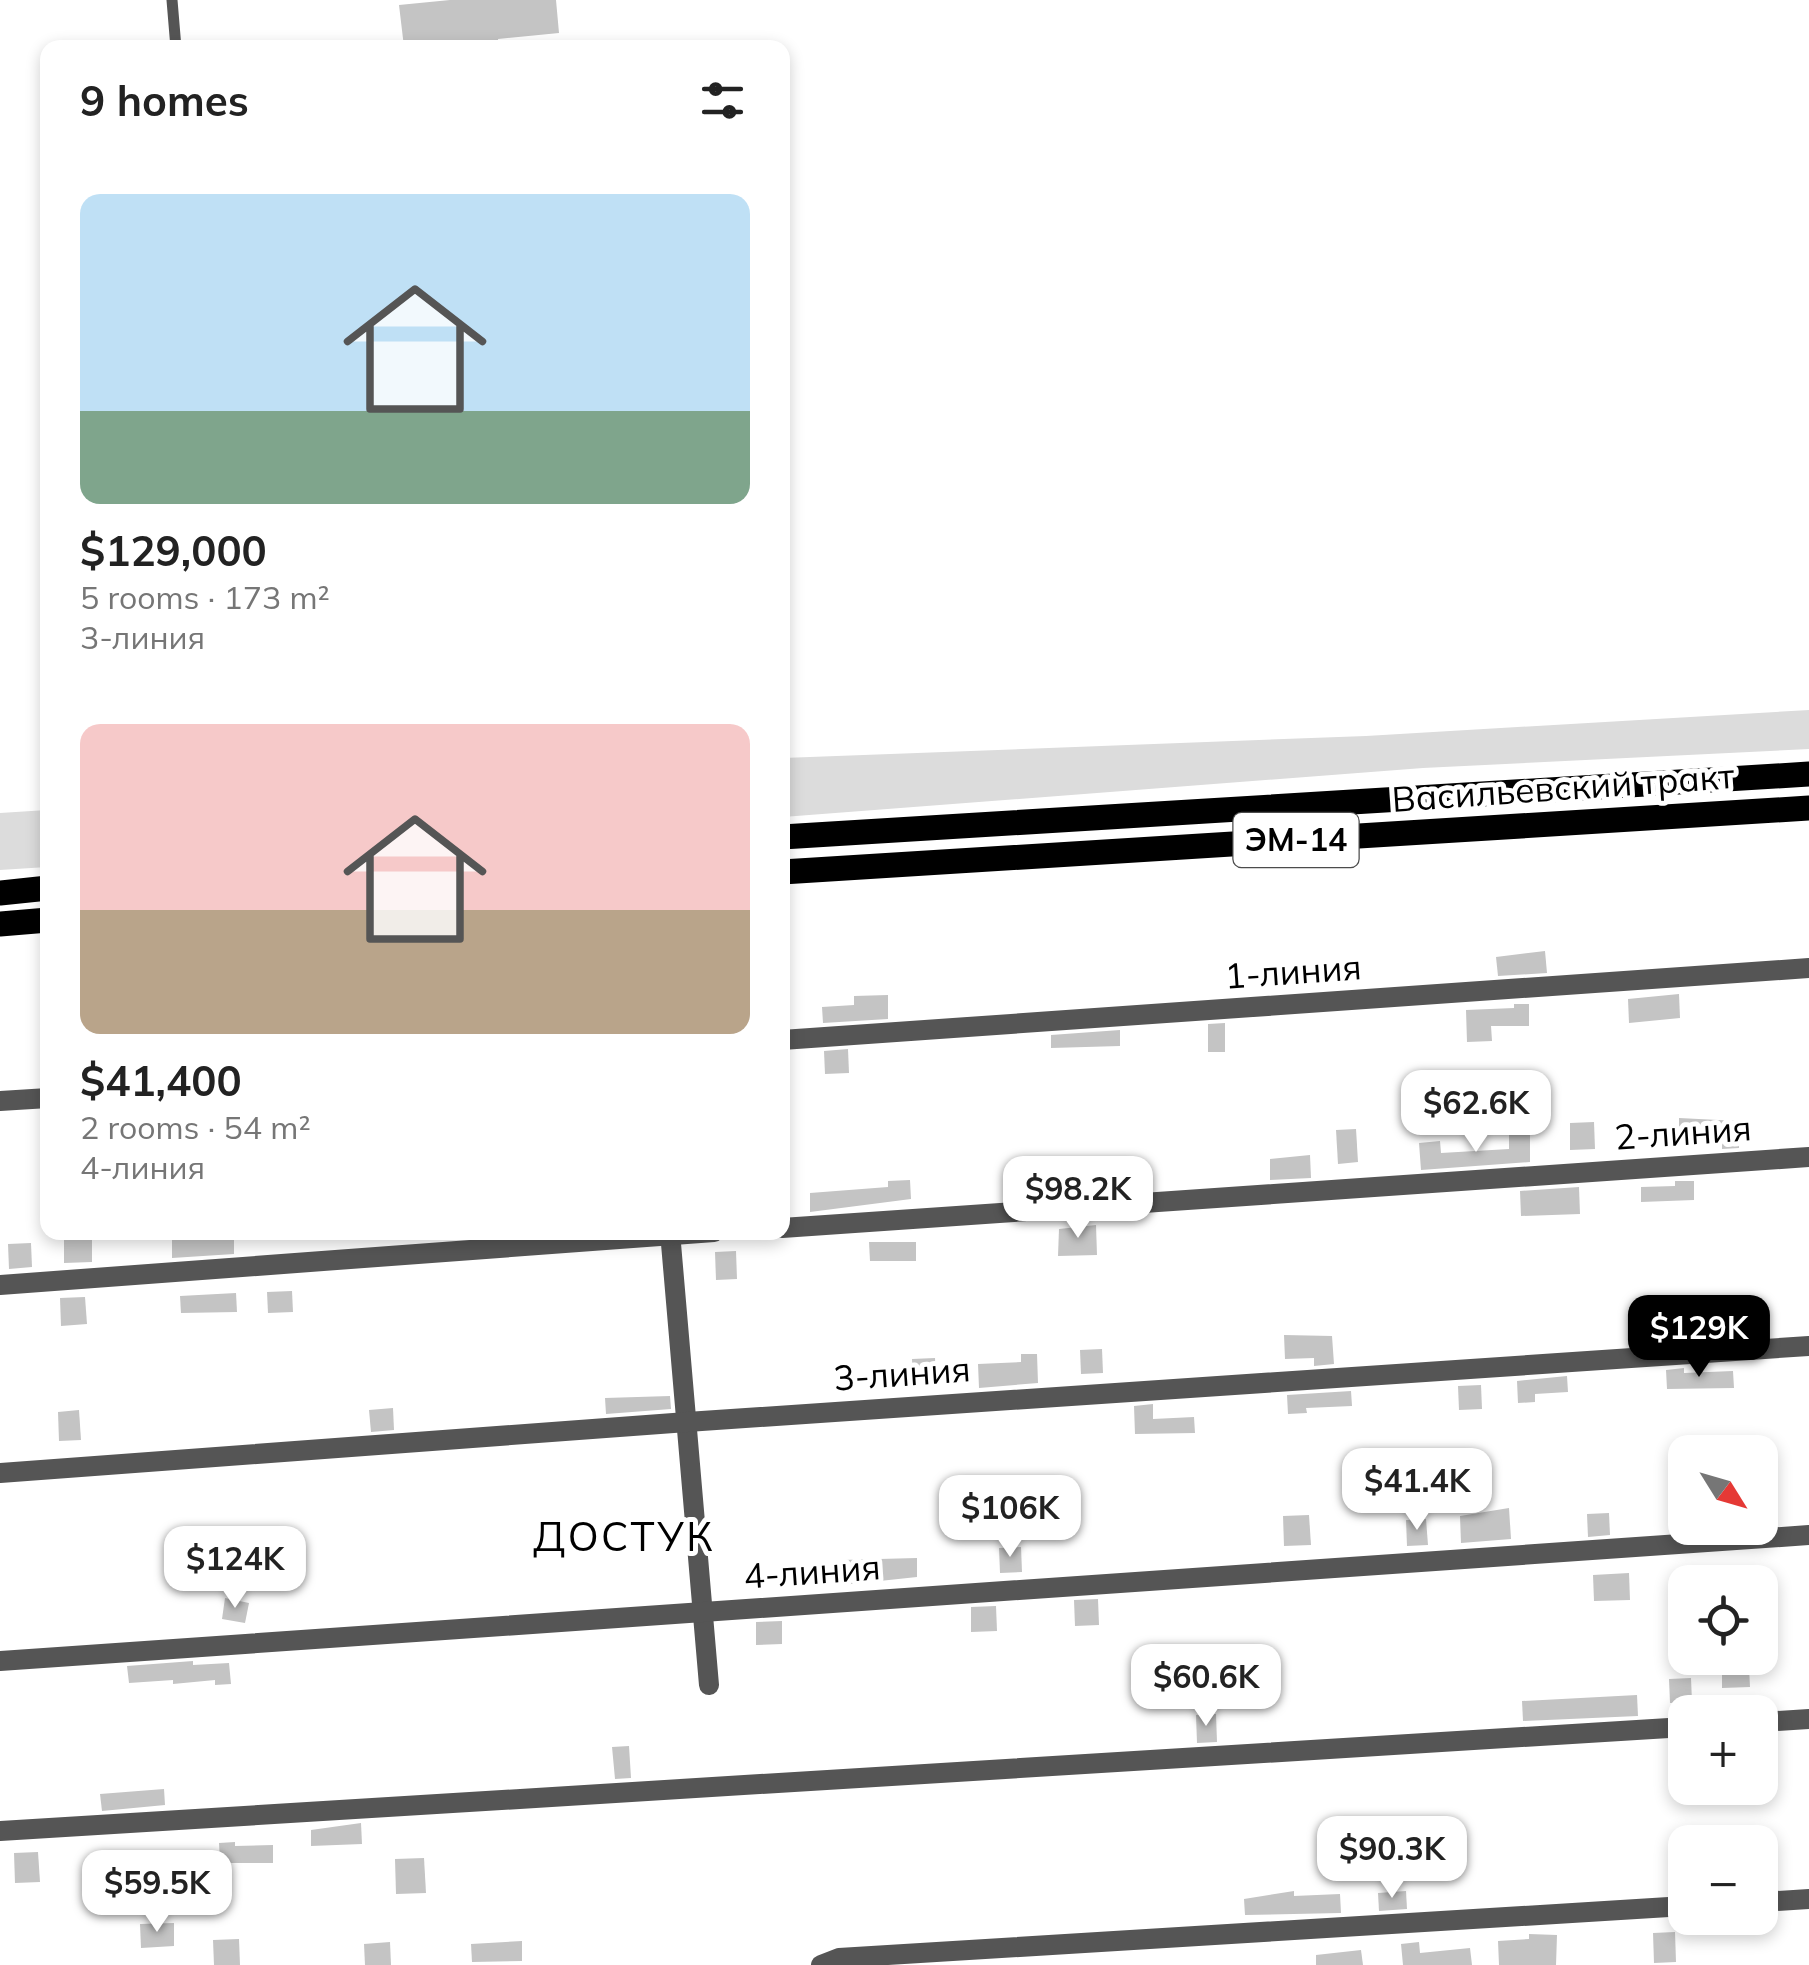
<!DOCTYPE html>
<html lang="en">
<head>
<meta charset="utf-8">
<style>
	:root { --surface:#fff; --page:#f2f2f2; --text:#222; --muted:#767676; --accent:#000 }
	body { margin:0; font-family:Mulish,sans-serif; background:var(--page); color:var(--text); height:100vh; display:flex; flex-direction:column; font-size:38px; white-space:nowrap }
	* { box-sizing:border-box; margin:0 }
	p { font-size:32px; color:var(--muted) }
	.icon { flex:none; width:55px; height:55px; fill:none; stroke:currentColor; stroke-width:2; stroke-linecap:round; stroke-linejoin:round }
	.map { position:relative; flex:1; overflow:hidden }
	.side { position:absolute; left:40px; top:40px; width:750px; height:1200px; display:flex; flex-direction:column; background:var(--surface); border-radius:20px; box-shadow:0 5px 15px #0003 }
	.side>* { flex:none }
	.needle { width:65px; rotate:127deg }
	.fabs { position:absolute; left:1668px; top:1435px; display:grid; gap:20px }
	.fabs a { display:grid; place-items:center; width:110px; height:110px; border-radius:20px; background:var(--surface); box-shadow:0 5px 15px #0003; font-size:50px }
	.price { position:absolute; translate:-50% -85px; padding:0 22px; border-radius:20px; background:#fff; color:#222; font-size:32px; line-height:65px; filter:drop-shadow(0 2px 5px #0008) }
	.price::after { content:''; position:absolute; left:50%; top:60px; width:30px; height:22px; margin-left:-15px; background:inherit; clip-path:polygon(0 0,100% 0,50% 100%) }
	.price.active { background:var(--accent); color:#fff }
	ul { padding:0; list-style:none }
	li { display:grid; align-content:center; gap:20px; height:530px; padding:0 40px }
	li span { display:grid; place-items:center; height:310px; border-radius:20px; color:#555 }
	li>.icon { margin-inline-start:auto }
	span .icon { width:180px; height:180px; fill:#fffc; stroke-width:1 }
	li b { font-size:42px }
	h2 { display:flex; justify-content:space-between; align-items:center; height:120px; padding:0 40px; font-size:42px }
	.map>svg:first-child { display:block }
	.green { fill:#dcdcdc }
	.building { fill:#c4c4c4 }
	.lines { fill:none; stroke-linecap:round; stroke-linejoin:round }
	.lane { stroke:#555; stroke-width:11 }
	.street { stroke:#555; stroke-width:20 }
	.primary { stroke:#000; stroke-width:25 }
	.labels { text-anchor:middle; stroke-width:10; stroke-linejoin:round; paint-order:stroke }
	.shield { fill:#fff; stroke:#4c4c4c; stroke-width:2.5 }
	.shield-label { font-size:32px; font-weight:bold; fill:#000 }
	.street-label { font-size:35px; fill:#000; stroke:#fff }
	.quarter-label { font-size:40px; letter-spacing:2.5px; fill:#000; stroke:#fff }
</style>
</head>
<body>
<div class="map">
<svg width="1809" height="1965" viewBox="0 0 1809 1965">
	<rect width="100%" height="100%" fill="#fff"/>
	<g class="green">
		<polygon points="1809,710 1809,749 1423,768 783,817 783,758 1366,736"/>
		<polygon points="47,810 47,867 0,870 0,813"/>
	</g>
	<g class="building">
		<polygon points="450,0 556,0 559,33 498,39 499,48 470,48 470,40 404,47 399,5"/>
		<polygon points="1545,951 1547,973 1498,976 1496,957"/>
		<polygon points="1679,994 1680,1018 1629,1023 1628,999"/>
		<polygon points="888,995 888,1019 823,1023 822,1007 854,1005 854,996"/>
		<polygon points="1514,1004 1529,1004 1529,1026 1491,1026 1492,1041 1467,1042 1466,1010 1514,1008"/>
		<polygon points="1225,1023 1225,1052 1208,1052 1208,1024"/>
		<polygon points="1120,1030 1120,1046 1051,1048 1051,1035"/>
		<polygon points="848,1049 849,1073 825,1074 824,1051"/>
		<polygon points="1679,1118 1738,1121 1739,1148 1722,1149 1722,1141 1679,1142"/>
		<polygon points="1594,1122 1595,1149 1570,1150 1570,1123"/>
		<polygon points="1356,1129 1358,1162 1338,1164 1336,1130"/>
		<polygon points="1509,1132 1530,1132 1530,1162 1421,1170 1419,1143 1440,1141 1441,1153 1509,1149"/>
		<polygon points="1310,1155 1311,1178 1270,1180 1270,1159"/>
		<polygon points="910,1180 911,1199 810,1212 810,1193 888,1187 888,1181"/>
		<polygon points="1675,1181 1694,1181 1694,1200 1641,1202 1641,1187 1675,1186"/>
		<polygon points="1579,1187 1580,1214 1521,1216 1520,1191"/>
		<polygon points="1096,1225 1097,1255 1058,1256 1059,1229"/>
		<polygon points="234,1232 234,1254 172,1258 172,1236"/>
		<polygon points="64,1240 92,1240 92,1262 64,1263"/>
		<polygon points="869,1242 916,1242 916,1261 870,1261"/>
		<polygon points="31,1243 32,1267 9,1269 8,1244"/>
		<polygon points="736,1251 737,1279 716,1280 715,1252"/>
		<polygon points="292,1291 293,1312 268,1313 267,1292"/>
		<polygon points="236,1293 237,1312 181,1313 180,1296"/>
		<polygon points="85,1297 87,1324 61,1326 60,1298"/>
		<polygon points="1284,1335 1332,1336 1334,1364 1314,1366 1314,1358 1285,1359"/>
		<polygon points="1102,1349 1103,1373 1081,1374 1080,1350"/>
		<polygon points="1021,1354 1037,1354 1038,1383 979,1388 978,1364 1021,1362"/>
		<polygon points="935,1358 936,1384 913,1385 912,1359"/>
		<polygon points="1684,1368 1684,1373 1733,1371 1734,1388 1667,1389 1666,1370"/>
		<polygon points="1567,1376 1568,1392 1535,1394 1535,1402 1518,1403 1517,1381"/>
		<polygon points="1481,1385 1482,1409 1459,1410 1458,1386"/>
		<polygon points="1351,1391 1352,1406 1306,1408 1307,1413 1288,1414 1287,1395"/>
		<polygon points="670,1396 671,1409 606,1414 605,1398"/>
		<polygon points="1153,1404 1153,1419 1194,1417 1195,1433 1135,1434 1134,1406"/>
		<polygon points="393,1408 394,1430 371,1432 369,1410"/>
		<polygon points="79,1410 81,1440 59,1441 58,1412"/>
		<polygon points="1407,1452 1408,1467 1374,1469 1373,1454"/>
		<polygon points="1509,1508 1511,1539 1461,1543 1460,1516"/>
		<polygon points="1609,1513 1610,1535 1588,1537 1587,1514"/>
		<polygon points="1309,1515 1311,1545 1284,1546 1283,1516"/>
		<polygon points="1426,1519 1428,1545 1407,1546 1406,1520"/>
		<polygon points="1021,1547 1022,1572 1000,1573 999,1548"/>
		<polygon points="917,1558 917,1577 842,1585 841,1560"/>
		<polygon points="1629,1573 1630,1600 1594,1601 1593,1575"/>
		<polygon points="225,1598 249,1603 245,1623 222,1619"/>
		<polygon points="1098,1599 1099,1625 1075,1626 1074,1600"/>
		<polygon points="996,1606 997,1631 971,1632 971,1607"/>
		<polygon points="782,1621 782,1644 756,1645 756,1622"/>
		<polygon points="193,1661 193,1665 229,1663 231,1684 215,1685 215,1680 173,1684 173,1680 129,1683 127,1666"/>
		<polygon points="1749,1667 1750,1687 1722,1688 1722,1669"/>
		<polygon points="1691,1678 1692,1702 1670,1703 1669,1679"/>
		<polygon points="1637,1695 1638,1716 1523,1721 1522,1701"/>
		<polygon points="1216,1714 1217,1742 1197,1743 1196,1715"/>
		<polygon points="629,1746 631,1778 615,1779 612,1747"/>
		<polygon points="164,1789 165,1805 102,1811 100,1794"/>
		<polygon points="361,1823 362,1844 311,1846 311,1830"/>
		<polygon points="235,1842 235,1846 273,1845 273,1863 220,1863 219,1843"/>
		<polygon points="38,1852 40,1882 15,1883 14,1853"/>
		<polygon points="424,1858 426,1893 396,1894 395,1859"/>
		<polygon points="1294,1891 1294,1896 1340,1894 1341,1913 1245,1915 1244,1899"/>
		<polygon points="1406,1891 1407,1909 1379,1911 1378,1893"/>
		<polygon points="174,1923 174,1946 141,1948 140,1924"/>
		<polygon points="1675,1932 1676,1962 1654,1963 1653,1933"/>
		<polygon points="1529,1934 1557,1935 1556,1965 1499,1965 1498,1941 1529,1939"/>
		<polygon points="239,1939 240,1965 214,1965 213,1940"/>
		<polygon points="522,1941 522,1961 472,1962 471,1944"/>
		<polygon points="390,1942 391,1965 365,1965 364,1944"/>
		<polygon points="1419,1942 1420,1953 1470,1948 1472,1965 1403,1965 1401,1944"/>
		<polygon points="1361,1950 1363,1965 1316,1965 1316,1955"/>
	</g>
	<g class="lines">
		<polyline class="lane" points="172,0 176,48"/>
		<g class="street">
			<polyline points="782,1040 1809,968"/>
			<polyline points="0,1101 48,1098"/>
			<polyline points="782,1228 1809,1157"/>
			<polyline points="670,1232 709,1685"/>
			<polyline points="0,1285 714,1232"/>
			<polyline points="0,1473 687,1422 1809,1346"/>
			<polyline points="0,1661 1809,1535"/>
			<polyline points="1760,1722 1809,1719"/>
			<polyline points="0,1831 1685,1727"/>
			<polyline points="1760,1902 1809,1899"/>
			<polyline points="821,1965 839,1958 1685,1906"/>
		</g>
		<g class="primary">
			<polyline points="782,837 1809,774"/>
			<polyline points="782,872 1809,808"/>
			<polyline points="0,893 48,888"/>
			<polyline points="0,924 48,920"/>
		</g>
	</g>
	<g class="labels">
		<rect class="shield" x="1233.5" y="813" width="125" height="54" rx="8"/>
		<g class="shield-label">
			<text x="1296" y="851">ЭМ-14</text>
		</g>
		<g class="street-label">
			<text transform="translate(1563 788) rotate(-4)" y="12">Васильевский тракт</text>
			<text transform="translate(1293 972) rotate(-4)" y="12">1-линия</text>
			<text transform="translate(1683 1133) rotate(-4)" y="12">2-линия</text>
			<text transform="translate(902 1374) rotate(-4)" y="12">3-линия</text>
			<text transform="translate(812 1572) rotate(-4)" y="12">4-линия</text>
		</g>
		<g class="quarter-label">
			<text x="624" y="1551">ДОСТУК</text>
		</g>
	</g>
</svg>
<div class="fabs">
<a><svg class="needle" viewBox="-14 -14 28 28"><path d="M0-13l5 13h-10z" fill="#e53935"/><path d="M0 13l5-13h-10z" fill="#767676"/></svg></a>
<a><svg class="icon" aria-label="locate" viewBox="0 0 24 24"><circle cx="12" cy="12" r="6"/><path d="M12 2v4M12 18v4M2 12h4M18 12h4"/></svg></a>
<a>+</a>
<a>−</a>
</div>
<b class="price" style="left:1476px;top:1155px">$62.6K</b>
<b class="price" style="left:1078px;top:1241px">$98.2K</b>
<b class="price active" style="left:1699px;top:1380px">$129K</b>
<b class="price" style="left:1417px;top:1533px">$41.4K</b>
<b class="price" style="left:1010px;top:1560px">$106K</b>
<b class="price" style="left:235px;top:1611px">$124K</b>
<b class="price" style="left:1206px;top:1729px">$60.6K</b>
<b class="price" style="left:1392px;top:1901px">$90.3K</b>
<b class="price" style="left:157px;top:1935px">$59.5K</b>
<section class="side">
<h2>9 homes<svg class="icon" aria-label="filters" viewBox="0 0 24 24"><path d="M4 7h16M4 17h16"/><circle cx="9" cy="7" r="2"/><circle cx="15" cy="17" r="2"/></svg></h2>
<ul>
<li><span style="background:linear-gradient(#bfe0f5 70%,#7fa58c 0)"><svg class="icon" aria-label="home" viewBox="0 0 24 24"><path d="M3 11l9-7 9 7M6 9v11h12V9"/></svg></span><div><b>$129,000</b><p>5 rooms · 173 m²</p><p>3-линия</p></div></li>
<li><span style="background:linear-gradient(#f6c9c9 60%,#b9a48a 0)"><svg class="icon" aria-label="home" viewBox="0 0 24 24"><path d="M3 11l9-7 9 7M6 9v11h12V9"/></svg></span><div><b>$41,400</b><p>2 rooms · 54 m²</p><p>4-линия</p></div></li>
</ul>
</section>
</div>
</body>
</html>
